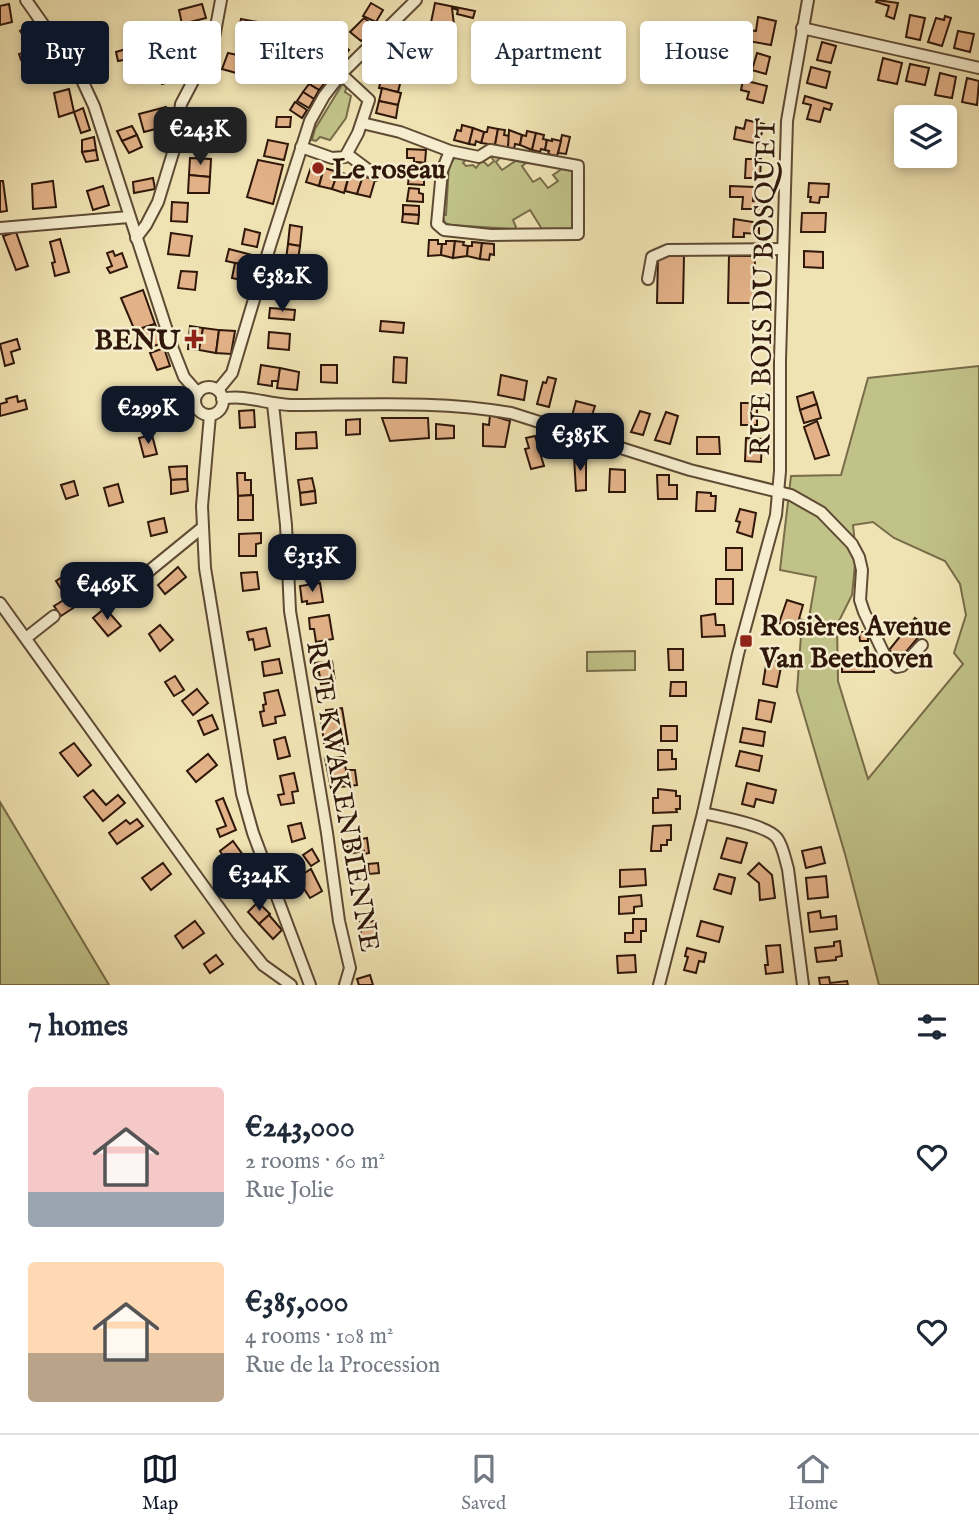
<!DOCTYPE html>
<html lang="en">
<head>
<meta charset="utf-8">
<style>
	:root { --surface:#fff; --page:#f2f2f3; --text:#1f2937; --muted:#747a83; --line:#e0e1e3; --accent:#111827 }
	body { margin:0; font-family:"IM FELL English",serif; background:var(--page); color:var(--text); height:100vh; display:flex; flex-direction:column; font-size:26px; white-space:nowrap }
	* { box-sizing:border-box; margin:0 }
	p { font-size:23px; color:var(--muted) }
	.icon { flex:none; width:38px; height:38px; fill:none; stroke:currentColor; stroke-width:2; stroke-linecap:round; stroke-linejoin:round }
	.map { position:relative; height:985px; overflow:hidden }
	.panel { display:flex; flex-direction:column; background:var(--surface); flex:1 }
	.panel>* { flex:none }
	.banner { position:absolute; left:21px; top:21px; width:938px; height:63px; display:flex; gap:14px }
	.fabs { position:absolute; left:894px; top:105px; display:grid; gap:14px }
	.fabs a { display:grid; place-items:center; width:63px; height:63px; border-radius:7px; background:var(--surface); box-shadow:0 4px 10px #0003; font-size:35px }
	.price { position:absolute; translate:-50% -60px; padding:0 16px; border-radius:14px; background:var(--accent); color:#fff; font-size:23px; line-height:46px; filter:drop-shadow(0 2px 4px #0008) }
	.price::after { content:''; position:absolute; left:50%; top:42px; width:21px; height:16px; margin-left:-10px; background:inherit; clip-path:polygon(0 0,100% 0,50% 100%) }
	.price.active { background:#222; color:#fff }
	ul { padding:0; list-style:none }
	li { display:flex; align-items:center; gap:21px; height:175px; padding:0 28px }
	li span { display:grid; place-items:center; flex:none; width:196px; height:140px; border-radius:7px; color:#555 }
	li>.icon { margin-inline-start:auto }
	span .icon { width:84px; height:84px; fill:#fffc; stroke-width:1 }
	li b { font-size:30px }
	h2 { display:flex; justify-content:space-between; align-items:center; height:84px; padding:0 28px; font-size:30px }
	.chip { padding:0 24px; border-radius:7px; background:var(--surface); box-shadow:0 4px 10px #0003; font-size:24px; line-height:63px }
	.chip.active { background:var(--accent); color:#fff }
	.dock { display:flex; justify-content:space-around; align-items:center; height:98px; border-top:2px solid var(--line); background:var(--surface); font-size:19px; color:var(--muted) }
	.dock a { display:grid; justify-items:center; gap:4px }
	.dock .active { color:var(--accent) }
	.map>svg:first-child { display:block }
	.green { fill:#c0c288; stroke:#786c49; stroke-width:2; fill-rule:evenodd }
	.building { fill:#e2b187; stroke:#2f170a; stroke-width:2 }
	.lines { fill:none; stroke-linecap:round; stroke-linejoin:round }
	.minor-casing { stroke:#5f4a34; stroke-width:14 }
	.minor { stroke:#f5edce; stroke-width:10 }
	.poi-dot { fill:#8f2418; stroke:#f5edce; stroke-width:2.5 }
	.labels { text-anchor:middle; stroke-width:5; stroke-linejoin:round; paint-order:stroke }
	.poi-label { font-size:28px; font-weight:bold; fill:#2f170a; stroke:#f5edce; text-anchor:start }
	.street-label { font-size:28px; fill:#2f170a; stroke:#f5edce }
</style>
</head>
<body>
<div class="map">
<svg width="979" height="985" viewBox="0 0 979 985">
	<rect width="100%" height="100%" fill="#f0e3b3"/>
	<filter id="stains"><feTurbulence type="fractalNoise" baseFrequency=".00286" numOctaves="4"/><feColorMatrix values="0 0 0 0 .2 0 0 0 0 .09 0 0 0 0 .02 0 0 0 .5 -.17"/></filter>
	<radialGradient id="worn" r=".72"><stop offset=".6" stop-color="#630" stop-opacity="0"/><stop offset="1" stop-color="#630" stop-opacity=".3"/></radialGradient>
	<g class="green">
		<polygon points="343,83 347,86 345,92 351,96 346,118 330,140 320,137 316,141 312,140 315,129"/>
		<polygon points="499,154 501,157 496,162 502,170 520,158 529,161 522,166 533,182 540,178 548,188 558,181 553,175 566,166 574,169 575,231 542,229 530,210 513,220 516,227 514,229 450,225 445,223 442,215 446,215 449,164 458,155 468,157 463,163 466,166 473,165 476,168 482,160 488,166 494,161 490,155"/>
		<path d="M979 366V985H879L845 854 797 691 801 635 809 618 816 577 780 570 791 476 841 475 868 378ZM873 522 894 538 945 561 960 584 966 615 954 653 963 664 868 779 838 681 837 625 852 595 856 554 853 525Z"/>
		<polygon points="635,651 635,670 587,671 587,652"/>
		<polygon points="0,802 109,985 0,985"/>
	</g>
	<g class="building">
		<polygon points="877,0 898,3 894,19 886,16 889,6 876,2"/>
		<polygon points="371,3 383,10 376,22 363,16"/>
		<polygon points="435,3 475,11 473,18 457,14 458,10 452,8 454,25 446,44 436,45 427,42"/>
		<polygon points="9,4 12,22 0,25 0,6"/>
		<polygon points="202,4 206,18 182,24 179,10"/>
		<polygon points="910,15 925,18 920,40 906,37"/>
		<polygon points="945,16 951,18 942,46 928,42 936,18 944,20"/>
		<polygon points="758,17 776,21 771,45 748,41 750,30 756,31"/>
		<polygon points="364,18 376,27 361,41 350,32"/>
		<polygon points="241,19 269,24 261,48 236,41"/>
		<polygon points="31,22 41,35 29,44 20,31"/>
		<polygon points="199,31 202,42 178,48 176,37"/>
		<polygon points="958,31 974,34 970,52 954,48"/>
		<polygon points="339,42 349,50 331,73 318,71"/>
		<polygon points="822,42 836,46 831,63 817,60"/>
		<polygon points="387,43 410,48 409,53 417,55 418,52 423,53 422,60 385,52"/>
		<polygon points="41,46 43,52 21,60 19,54"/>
		<polygon points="126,49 129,59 118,61 116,52"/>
		<polygon points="228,53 252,58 247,76 222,69"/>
		<polygon points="757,53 770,57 766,74 752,70"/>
		<polygon points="44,57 46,63 31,68 28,63"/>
		<polygon points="170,57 176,80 162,84 156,60"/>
		<polygon points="883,58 902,63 897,84 878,80"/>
		<polygon points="59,62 69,75 57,83 47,70"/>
		<polygon points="910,64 929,68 925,85 906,81"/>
		<polygon points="811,67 830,72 826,88 807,83"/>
		<polygon points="316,72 327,80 319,90 309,84"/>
		<polygon points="940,73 956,77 952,98 935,95"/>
		<polygon points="382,75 401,80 398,92 379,88"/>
		<polygon points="967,78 979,81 977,105 962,102"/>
		<polygon points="743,80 767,86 763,103 747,99 749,92 741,90"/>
		<polygon points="309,84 319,90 314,99 303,92"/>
		<polygon points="382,88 401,93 398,105 379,101"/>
		<polygon points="69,89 74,112 59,117 54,93"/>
		<polygon points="303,92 314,99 309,108 297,101"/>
		<polygon points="805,96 832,104 830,110 824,108 820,122 807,119 811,105 803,103"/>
		<polygon points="379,101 398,105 396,118 376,113"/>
		<polygon points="295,102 307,110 302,118 290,110"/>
		<polygon points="166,107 171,125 144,132 139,114"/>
		<polygon points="83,108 90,130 81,133 74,112"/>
		<polygon points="277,117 291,117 290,127 276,127"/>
		<polygon points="746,120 764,124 759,144 734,139 736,127 744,129"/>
		<polygon points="462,125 473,128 469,144 454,140 457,130 461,131"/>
		<polygon points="132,126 137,135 122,141 117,131"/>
		<polygon points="488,127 498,129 495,145 481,143 484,132 487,132"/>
		<polygon points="473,128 484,132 481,143 476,141 475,145 469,144"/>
		<polygon points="498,129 505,130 504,135 510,136 508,148 495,145"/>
		<polygon points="509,130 522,135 520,145 515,144 514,149 508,148"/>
		<polygon points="527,131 536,133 532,150 520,145 522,135 526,136"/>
		<polygon points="536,133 544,135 543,139 547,140 545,150 541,149 540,152 532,150"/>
		<polygon points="137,135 142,147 129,153 122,141"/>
		<polygon points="562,135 570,137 566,154 558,153"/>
		<polygon points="94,137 96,150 82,152 82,140"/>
		<polygon points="552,139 561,141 557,156 548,154 549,151 545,150 547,140 552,141"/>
		<polygon points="268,140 288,144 284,160 264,156"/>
		<polygon points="407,149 426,150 425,163 414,162 414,158 407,158"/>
		<polygon points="96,150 98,160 86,162 82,152"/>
		<polygon points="190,158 211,159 210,177 189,175"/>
		<polygon points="746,159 761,159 760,178 745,178"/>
		<polygon points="258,160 283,165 273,204 247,197"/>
		<polygon points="414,162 425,163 424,177 409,176 409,167 414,167"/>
		<polygon points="312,164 324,168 319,186 306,182"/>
		<polygon points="324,168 338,172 332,189 319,186"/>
		<polygon points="338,172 349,175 344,193 332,189"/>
		<polygon points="350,172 363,176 357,194 345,191"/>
		<polygon points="189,175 210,177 209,193 188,193"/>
		<polygon points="363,176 375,180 370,197 357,194"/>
		<polygon points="409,176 424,177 424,185 408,184"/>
		<polygon points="153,178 155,189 134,193 133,182"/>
		<polygon points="0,181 3,181 7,211 0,212"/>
		<polygon points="53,181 56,207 33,209 32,184"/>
		<polygon points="809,183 829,184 828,197 820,197 819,203 810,202 811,197 808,197"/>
		<polygon points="103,186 109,205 93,210 87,191"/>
		<polygon points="730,186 754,187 753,201 761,201 760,209 742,209 743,197 730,197"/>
		<polygon points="409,188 419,189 419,193 423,194 423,202 407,201"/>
		<polygon points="172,202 188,203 187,222 171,221"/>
		<polygon points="403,205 419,206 419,215 403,214"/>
		<polygon points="802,213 826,213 825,232 801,232"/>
		<polygon points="403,214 419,215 418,224 402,222"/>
		<polygon points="734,219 759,223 759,234 744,233 744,237 733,237"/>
		<polygon points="290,225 302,227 300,246 288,244"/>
		<polygon points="245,229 260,233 257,247 242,244"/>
		<polygon points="16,232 28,266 16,270 3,236"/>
		<polygon points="171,233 192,236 189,256 168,254"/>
		<polygon points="60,239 69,272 55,276 52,263 55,262 50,242"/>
		<polygon points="429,240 438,240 438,244 442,244 441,255 428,256"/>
		<polygon points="446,241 455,241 453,258 441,255 442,244 446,244"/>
		<polygon points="455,241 464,242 463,245 468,246 467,256 453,258"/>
		<polygon points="472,242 482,243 480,259 467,256 468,246 472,246"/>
		<polygon points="482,243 494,244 494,255 490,254 489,260 480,259"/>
		<polygon points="288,244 300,246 298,260 286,259"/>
		<polygon points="229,249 252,255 249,266 226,261"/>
		<polygon points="113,251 115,256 122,253 127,267 110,273 107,268 112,266 107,253"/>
		<polygon points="804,251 823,252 823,268 804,267"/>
		<polygon points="658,256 684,256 683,303 657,303"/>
		<polygon points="729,256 755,256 754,303 728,303"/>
		<polygon points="281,258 294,260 292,278 279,276"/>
		<polygon points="235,263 249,266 246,281 232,278"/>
		<polygon points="181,271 197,272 195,290 178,288"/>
		<polygon points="273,280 287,281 287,290 273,289"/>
		<polygon points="273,289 285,290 284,302 277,301 277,296 273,296"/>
		<polygon points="143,290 155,324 135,331 121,298"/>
		<polygon points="270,308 295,310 294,320 269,318"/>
		<polygon points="381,321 404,323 403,333 380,331"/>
		<polygon points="155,324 162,343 149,348 142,328"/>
		<polygon points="190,326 203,328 199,350 188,349"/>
		<polygon points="203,328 219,330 216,353 199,350"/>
		<polygon points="219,330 235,331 231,354 216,353"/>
		<polygon points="269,332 290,334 289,350 268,348"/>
		<polygon points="17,339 20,349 11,352 14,363 5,366 0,344"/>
		<polygon points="164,348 170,366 157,370 150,353"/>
		<polygon points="394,357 407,358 406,383 393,382"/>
		<polygon points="261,365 280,368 279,381 272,381 272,386 258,384"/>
		<polygon points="321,365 337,365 337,383 321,382"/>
		<polygon points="280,368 299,372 297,390 277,388"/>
		<polygon points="501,375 527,381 524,400 498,395"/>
		<polygon points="548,377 556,379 549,407 537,404 543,382 546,383"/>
		<polygon points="172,389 179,402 159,412 151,399"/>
		<polygon points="813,392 817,404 800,410 797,397"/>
		<polygon points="17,396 18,402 25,400 27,409 0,416 0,404 7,402 6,399"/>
		<polygon points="576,401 595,406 590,421 572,416"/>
		<polygon points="179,402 184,412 163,423 159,412"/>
		<rect x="741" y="403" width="16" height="22"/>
		<polygon points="817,404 821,418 804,423 800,410"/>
		<polygon points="254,410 255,427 240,428 239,411"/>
		<polygon points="640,411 650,414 643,435 631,432"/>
		<polygon points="666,412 678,416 670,444 655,440"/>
		<polygon points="490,415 510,421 505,447 483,446 483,424 489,425"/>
		<polygon points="382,418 428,418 429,438 390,441"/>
		<polygon points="360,419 360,434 346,435 346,420"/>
		<polygon points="817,421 829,455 815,459 804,427"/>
		<polygon points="436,424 454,426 454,438 436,439"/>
		<polygon points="316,432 317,448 296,449 296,433"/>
		<polygon points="152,435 157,454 144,457 139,438"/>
		<polygon points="535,436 544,466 531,469 525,449 529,448 526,438"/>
		<polygon points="697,437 719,437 720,454 697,454"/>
		<polygon points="746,438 762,439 761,462 745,461"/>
		<polygon points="574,456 586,456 586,490 576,491"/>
		<polygon points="187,466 187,479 171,480 169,467"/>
		<polygon points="610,469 625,470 625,492 609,492"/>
		<polygon points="237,473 245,473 245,480 251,480 251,495 238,496"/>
		<polygon points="657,475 669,475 669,485 677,485 677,499 658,499"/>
		<polygon points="312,478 315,491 300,493 298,480"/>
		<polygon points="187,479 188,491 171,494 171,480"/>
		<polygon points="74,481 78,495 66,499 61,485"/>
		<polygon points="118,484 123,502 109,506 104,488"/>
		<polygon points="315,491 316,503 301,505 300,493"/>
		<polygon points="697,492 711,493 711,496 716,496 715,511 696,511"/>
		<polygon points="253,495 253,520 238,520 238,496"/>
		<polygon points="740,509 756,513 752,537 737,532 740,522 736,521"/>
		<polygon points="164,518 167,532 151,536 148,522"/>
		<polygon points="261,533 261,543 256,544 256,556 239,556 239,534"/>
		<polygon points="326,546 327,560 317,561 318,571 308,572 306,548"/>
		<rect x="726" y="548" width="16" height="22"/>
		<polygon points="178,567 186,577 165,594 158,585"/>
		<polygon points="257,572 259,589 243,591 241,573"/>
		<polygon points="67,574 84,601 61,616 54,606 67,598 56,581"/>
		<rect x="716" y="579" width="17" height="25"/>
		<polygon points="320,583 323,602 307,604 307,601 302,602 300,586"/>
		<polygon points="787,600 803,605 799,619 805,621 803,630 779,623"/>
		<polygon points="105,608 121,626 108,636 93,618"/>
		<polygon points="715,614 716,625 724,625 725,636 702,637 701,616"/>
		<polygon points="329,615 333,639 316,642 314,629 310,629 309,618"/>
		<polygon points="915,618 927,627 900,659 889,650"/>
		<polygon points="160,625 173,640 160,651 149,634"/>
		<polygon points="266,628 270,646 255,650 253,639 249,640 247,632"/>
		<polygon points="859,632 868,632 868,641 860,641"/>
		<polygon points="668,649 683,649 683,670 669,670"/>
		<polygon points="279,659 282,673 264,676 262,662"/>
		<polygon points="767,659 782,662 777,687 763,684"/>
		<polygon points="332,661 335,682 321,684 319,672 316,672 314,663"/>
		<rect x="842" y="664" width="32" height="8"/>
		<polygon points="175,676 184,690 174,696 165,682"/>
		<polygon points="671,682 686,682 686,696 670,696"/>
		<polygon points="197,689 208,703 193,715 182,701"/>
		<polygon points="278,690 285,715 275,717 276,723 263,726 260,712 264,711 263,705 266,704 264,693"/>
		<polygon points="759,700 775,703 771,722 756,719"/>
		<polygon points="342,708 348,744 335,746 334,741 324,743 321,719 327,718 326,710"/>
		<polygon points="212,715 218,729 204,735 198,721"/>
		<rect x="661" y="726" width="16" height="15"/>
		<polygon points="743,728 765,732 763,746 740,742"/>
		<polygon points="285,737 290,756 278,759 274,740"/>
		<polygon points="74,743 91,765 78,776 60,753"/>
		<polygon points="658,750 672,750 672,759 676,759 676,769 658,770"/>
		<polygon points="740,751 762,756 759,771 736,766"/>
		<polygon points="208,754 217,765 196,782 187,771"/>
		<polygon points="343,757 346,770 355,770 357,785 331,788 325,758"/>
		<polygon points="294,773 298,791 292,792 294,803 281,805 278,795 284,794 280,776"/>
		<polygon points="747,783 776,790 773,803 756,799 754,807 742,804"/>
		<polygon points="658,789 676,791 676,796 680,796 680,809 676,809 677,812 653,813 653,798 658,798"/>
		<polygon points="93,790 106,805 118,795 125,803 103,821 84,797"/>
		<polygon points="223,798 236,830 220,837 217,829 226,826 216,801"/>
		<polygon points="137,819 143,826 117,844 109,833 126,820 130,824"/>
		<polygon points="301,823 305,838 292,842 288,826"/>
		<polygon points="671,825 671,840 667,840 667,845 661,845 661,851 651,851 653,826"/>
		<polygon points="367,838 369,853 364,854 364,851 348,854 347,842"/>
		<polygon points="727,838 747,843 741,863 721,858"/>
		<polygon points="233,841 243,855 239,858 242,863 232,871 220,851"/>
		<polygon points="821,847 825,863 806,868 802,851"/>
		<polygon points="312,849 319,861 311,866 303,855"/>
		<polygon points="163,863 171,874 151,890 142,878"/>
		<polygon points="378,863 379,873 369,874 368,864"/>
		<polygon points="759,863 772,875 775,898 760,900 759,883 748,874"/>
		<polygon points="311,869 322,891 310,898 297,878"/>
		<polygon points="645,869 646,885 620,887 620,870"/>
		<polygon points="719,874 735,878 731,894 714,889"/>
		<polygon points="826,876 828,897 808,899 806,878"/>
		<polygon points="641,895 642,906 634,907 634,913 619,914 619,897"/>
		<polygon points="258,902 270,914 259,924 248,912"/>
		<polygon points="820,911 821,918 836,916 837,929 810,932 808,913"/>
		<polygon points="269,915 282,930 273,939 259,924"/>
		<polygon points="633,919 646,919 646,931 641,931 641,942 625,942 625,933 633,933"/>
		<polygon points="195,921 204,933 183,948 175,936"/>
		<polygon points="376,921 378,945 362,946 360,922"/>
		<polygon points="701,921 723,927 719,942 697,936"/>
		<polygon points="840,941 842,956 836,957 836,960 817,962 815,948 834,946 834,942"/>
		<polygon points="780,945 783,972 766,974 765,965 768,965 766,946"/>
		<polygon points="687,948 706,953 704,962 699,961 696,973 684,970 688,957 685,956"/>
		<polygon points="216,955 223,964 210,973 204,964"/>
		<polygon points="635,955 636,972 618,973 617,956"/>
		<polygon points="370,975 373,985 359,985 357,979"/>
		<polygon points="829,977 830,983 847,981 848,985 820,985 819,978"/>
	</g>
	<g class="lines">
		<defs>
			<g id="minor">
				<polyline points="26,0 81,78 94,106 173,349 184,377 198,393"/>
				<polyline points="802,28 979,68"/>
				<polyline points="362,123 400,132 450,151 479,157 490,150 578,166 578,234 491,235 444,230 437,224 442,171 450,151"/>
				<polyline points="301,147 332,158 345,157 358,133 369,100 341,74"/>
				<polyline points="347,154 375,175"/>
				<polyline points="0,228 129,217"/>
				<polyline points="136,238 146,225 158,202 176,143 181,104 213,43 221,0"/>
				<polyline points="648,279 652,257 668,250 783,249"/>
				<circle cx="209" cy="401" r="14"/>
				<polyline points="218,390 232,373 270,246 310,121 324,96 341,74 416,0"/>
				<path d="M222 399C245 394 266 404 290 405 364 405 438 400 511 413L690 470 791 495 821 512 852 544 859 557 862 570 860 600 864 612 886 658 897 667 902 666 922 645"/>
				<polyline points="273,404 286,525 290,611 327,833 339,921 350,968 345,985"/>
				<polyline points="210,415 202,506 205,568 242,794 253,833 310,985"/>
				<polyline points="116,598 203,527"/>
				<polyline points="0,603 238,934 263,965 291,985"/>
				<polyline points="26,638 54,616"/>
				<path d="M703 813C720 817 767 825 777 838 783 846 785 859 788 869L803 985"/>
				<polyline points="659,985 703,813 738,654 776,515 780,471 780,360 787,121 808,0"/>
			</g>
		</defs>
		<use href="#minor" class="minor-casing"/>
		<use href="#minor" class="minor"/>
	</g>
	<g class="poi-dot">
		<circle cx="318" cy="168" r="7"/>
		<path d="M190.5 328.5h7v7h7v7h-7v7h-7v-7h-7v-7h7z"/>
		<rect x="739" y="634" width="14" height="14" rx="3.5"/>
	</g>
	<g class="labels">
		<g class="poi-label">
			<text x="332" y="178">Le roseau</text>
			<text x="180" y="349" text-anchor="end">BENU</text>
			<text x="760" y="635">Rosières Avenue<tspan x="760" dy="32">Van Beethoven</tspan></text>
		</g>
		<g class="street-label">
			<text transform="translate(762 287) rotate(-89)" y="10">RUE BOIS DU BOSQUET</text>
			<text transform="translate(344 796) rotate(80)" y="10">RUE KWAKENBIENNE</text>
		</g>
	</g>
	<rect width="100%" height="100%" filter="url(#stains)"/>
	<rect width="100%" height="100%" fill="url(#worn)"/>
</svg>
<div class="fabs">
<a><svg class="icon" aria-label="layers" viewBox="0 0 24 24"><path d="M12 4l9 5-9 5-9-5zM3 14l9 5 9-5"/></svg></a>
</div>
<b class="price active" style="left:200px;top:167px">€243K</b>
<b class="price" style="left:282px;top:314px">€382K</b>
<b class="price" style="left:148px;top:446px">€299K</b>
<b class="price" style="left:580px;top:473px">€385K</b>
<b class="price" style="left:312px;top:594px">€313K</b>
<b class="price" style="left:107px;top:622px">€469K</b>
<b class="price" style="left:259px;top:913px">€324K</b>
<div class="banner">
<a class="chip active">Buy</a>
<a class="chip">Rent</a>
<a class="chip">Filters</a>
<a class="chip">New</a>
<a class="chip">Apartment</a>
<a class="chip">House</a>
</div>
</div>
<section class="panel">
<h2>7 homes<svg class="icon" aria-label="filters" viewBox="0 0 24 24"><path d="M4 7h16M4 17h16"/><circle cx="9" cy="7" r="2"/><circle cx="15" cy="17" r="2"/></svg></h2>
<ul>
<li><span style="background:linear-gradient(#f6c9c9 75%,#9aa5b1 0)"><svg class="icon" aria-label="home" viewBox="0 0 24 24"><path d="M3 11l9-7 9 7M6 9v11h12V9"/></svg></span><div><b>€243,000</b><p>2 rooms · 60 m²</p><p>Rue Jolie</p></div><svg class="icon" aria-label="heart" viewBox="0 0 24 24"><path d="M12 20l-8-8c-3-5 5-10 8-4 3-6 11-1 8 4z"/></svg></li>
<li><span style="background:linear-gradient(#ffd9b3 65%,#b9a48a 0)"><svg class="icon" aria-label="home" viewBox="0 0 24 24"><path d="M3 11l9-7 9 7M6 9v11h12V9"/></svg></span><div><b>€385,000</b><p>4 rooms · 108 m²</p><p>Rue de la Procession</p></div><svg class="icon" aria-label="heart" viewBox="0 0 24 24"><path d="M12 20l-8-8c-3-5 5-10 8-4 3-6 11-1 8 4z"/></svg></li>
</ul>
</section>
<nav class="dock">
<a class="active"><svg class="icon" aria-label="map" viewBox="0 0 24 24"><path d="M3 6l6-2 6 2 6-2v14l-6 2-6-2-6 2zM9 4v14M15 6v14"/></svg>Map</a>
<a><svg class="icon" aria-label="saved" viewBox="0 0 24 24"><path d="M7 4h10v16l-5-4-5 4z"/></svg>Saved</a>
<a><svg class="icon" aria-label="home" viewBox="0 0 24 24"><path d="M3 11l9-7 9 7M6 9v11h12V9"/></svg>Home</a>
</nav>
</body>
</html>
